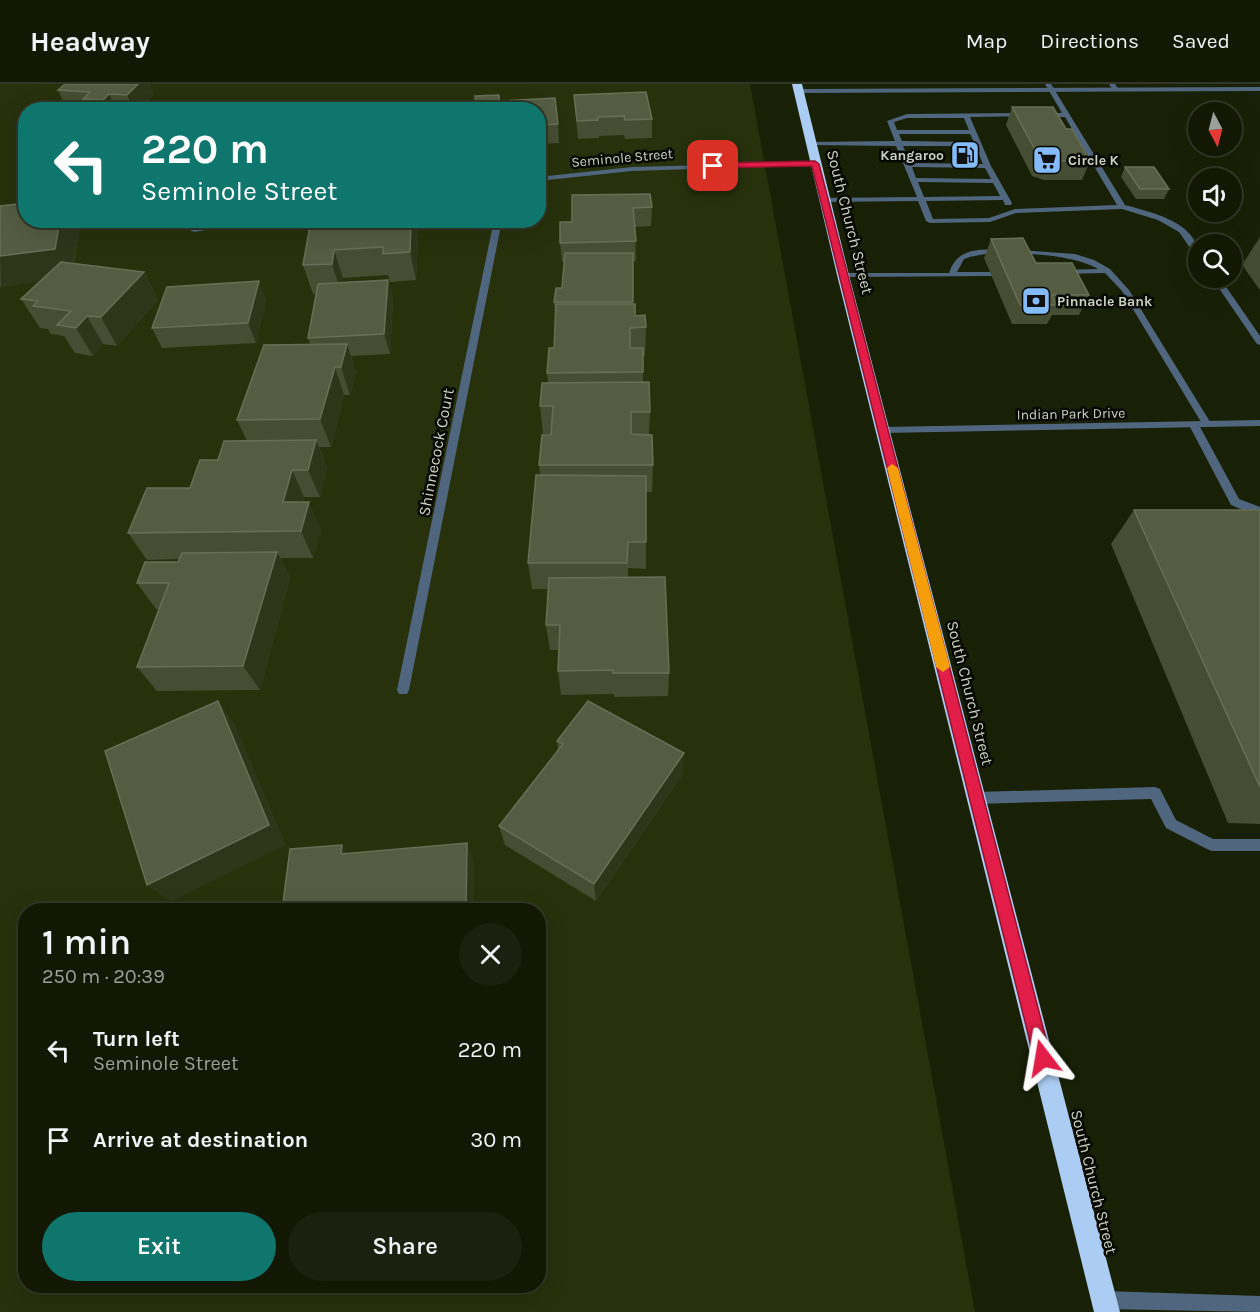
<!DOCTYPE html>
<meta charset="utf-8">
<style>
body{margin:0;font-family:Karla,sans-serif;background:#1b210e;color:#f1f3f6;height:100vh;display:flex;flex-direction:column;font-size:22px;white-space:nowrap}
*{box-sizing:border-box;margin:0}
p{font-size:20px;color:#9ca09a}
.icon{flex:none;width:33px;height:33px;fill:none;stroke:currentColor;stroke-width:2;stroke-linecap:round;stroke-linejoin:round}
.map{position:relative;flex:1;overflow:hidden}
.drawer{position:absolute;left:18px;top:819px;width:528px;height:390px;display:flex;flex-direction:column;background:#121804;border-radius:24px;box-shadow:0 6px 24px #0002,0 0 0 2px #313726}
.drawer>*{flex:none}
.banner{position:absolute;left:18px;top:18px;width:528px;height:126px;border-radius:24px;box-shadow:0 6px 24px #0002,0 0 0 2px #313726;background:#0f766e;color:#fff;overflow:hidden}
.needle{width:39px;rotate:173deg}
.controls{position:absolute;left:1188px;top:18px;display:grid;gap:12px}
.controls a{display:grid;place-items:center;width:54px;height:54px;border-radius:50%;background:#121804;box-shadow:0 6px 24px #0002,0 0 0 2px #313726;font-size:30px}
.pin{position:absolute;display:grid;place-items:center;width:51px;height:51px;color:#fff;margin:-26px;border-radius:12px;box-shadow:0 3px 9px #0006}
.me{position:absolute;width:66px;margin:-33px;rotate:346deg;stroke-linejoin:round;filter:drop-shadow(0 0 4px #0008)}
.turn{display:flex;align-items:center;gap:21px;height:126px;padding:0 24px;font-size:27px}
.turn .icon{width:78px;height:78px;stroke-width:2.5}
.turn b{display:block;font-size:42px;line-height:51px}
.round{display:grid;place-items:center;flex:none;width:63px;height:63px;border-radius:32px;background:#1b210e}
.headline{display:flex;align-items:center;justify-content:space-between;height:102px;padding:0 24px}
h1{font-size:36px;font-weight:600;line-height:45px}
.primary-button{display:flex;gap:12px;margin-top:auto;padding:12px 24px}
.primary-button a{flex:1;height:69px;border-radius:36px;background:#0f766e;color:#fff;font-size:24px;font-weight:600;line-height:69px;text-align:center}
.primary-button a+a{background:#1b210e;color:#f1f3f6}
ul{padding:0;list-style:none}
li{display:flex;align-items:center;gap:18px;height:90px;padding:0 24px}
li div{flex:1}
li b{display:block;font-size:22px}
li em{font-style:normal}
header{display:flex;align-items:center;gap:36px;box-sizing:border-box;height:84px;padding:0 30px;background:#121804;border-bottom:2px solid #313726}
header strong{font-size:28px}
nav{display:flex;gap:33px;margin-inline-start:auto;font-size:21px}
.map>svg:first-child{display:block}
.green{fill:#27310c;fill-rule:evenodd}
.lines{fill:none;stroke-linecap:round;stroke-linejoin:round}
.lane{fill:#50667f;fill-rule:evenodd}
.street{fill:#50667f;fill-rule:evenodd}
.highway{fill:#accdf3;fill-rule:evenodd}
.wall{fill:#454e32}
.shaded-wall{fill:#2d3619}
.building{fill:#545c42;stroke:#676f56;stroke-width:1.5}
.route{fill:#e11d48;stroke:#92132f;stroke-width:1.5}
.slow{fill:#f59e0b}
.labels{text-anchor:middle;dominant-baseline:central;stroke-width:5;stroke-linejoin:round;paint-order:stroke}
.far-poi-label{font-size:14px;font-weight:bold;fill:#ced4c3;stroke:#060801;text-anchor:start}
.far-street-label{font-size:14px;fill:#ced4c3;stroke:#060801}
.street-label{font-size:16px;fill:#ced4c3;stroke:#060801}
</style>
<header>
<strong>Headway</strong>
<nav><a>Map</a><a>Directions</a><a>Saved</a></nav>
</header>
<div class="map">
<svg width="1260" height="1228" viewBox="0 0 1260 1228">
<rect width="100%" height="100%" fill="#182005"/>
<path class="green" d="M0,0H750L975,1228H0ZM26,26H538V136H26ZM26,826H538V1202H26Z"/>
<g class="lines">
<g class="lane">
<path d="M1045,0H1051L1125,121C1150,128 1198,138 1198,171H1195L1179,148L1158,136L1122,125L1016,129L990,138L930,139L926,137L918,117L824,118L820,116L824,114L917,113L896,62L811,61L808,59L809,58L895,57L887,37L907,30L1026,29L1028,30V32L970,33L991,82L1012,119L1011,121H1005L1003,116L926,117L933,135L989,134L1015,125L1117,121L1065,33H1043L1040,31L1043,29H1062ZM907,34H964L969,46H897L894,38ZM899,50H970L974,58L902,57ZM903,62H975L983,80L910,79ZM912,83L985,84L991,95L916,94ZM918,98L993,99L1000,112L924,113Z"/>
<path d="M1109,0H1115L1118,5L1113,6Z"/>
<path d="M1005,165L1075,170L1094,176L1110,185L1129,206L1212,341L1210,343H1204L1122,207L1105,189L1061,190L1057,188L1061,186L1098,185C1073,169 992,164 964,175L957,188H994V192H991L843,193L839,191L843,189H949C958,162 981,166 1005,165Z"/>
<path d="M1212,194H1220L1260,252V261L1257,260Z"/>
<path d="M1194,338L1199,341L1239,415L1260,423V433L1231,421L1189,341Z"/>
<path d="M1155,703L1160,705L1176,736L1213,755H1260V767H1212L1207,765L1166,744L1151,715L976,720L971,718L970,714L971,710L976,708Z"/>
</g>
<g class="street">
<path d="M1260,3V7L799,9L796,7L799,5Z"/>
<path d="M815,78L819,80L817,81L632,87L538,97V93L632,83Z"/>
<path d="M241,136H262L194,148L190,146L194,144Z"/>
<path d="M494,136H502L409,606L407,610H399L397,606Z"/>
<path d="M1260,336V342L882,349L877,346L882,343Z"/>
<path d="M1104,1207L1260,1212V1228L1104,1225L1098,1222L1095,1216L1098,1210Z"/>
</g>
<path class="highway" d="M792,0H802L849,191L1120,1228H1094L837,191Z"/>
</g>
<g class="wall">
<path d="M65,0H149L153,11L139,26L67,25L58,6Z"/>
<path d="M499,11L500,17L555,14L558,40L559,59L538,60V26H476L475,12Z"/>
<path d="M574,11L652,35V54L625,55L624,51L599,52V54L578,55Z"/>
<path d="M1012,23L1066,45L1090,77L1082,96H1044L1032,92L1006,41Z"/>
<path d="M1125,83L1169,105L1164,115H1136L1121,93Z"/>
<path d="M572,111L652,123L651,142L635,143L636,177H633V220L635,232L646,243L645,272H643V298L650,328L649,351L653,381L652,408H646V485L628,484V493L669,589L668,612L614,613V610L561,611L558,587L559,566H550L546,541L549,505H532L528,479L540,391L539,381L551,350H543L540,322L548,299L547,289L554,264L555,230L554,218L562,204L564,178H562L560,159L572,138Z"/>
<path d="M0,122L80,142L74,179L144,188L158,216L117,262L103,260L93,272L75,269L64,252L51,250L48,245L40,244L21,215L40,197L1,203L0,202Z"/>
<path d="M311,136H414L418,154L416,196L390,198L388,191L343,194L342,198L388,196L393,215L390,270L351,272L356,288L350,311H344L331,363H319L327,384L320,413H304L303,418L321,445L313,474H280L290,494L260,606L157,607L137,583L159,525H156L137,499L178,478L179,475L147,476L128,449L190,404L218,376L247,357L237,336L310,260L308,254L317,209L313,210L303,181Z"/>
<path d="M1260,153V206L1242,181Z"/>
<path d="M991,155L1036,179L1089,211L1079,231H1052L1047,240H1012L984,174Z"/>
<path d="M259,197L266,216L256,259L162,264L152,244Z"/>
<path d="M1134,426H1260V740L1228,739L1111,460Z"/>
<path d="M557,657L684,669L682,691L596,817L505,761L499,742L558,666Z"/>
</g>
<g class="shaded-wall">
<path d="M138,0H149L153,11L139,26H134L127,11Z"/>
<path d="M109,10L117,26H107L103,16Z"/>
<path d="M60,136H77L80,142L71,193L1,203L0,172Z"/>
<path d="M411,136H414L418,154L416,196L410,168Z"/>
<path d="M334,166L343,194L341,208L332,180Z"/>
<path d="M144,188L158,216L117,262L101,233Z"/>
<path d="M388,196L393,215L390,270L384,250Z"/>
<path d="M259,197L266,216L256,259L248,239Z"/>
<path d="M87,232L103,260L93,272L76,244Z"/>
<path d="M347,260L356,288L350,311L341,283Z"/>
<path d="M335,283L344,311L331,363L320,335Z"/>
<path d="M316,356L327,384L320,413L308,386Z"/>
<path d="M292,386L304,413L295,445L283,418Z"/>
<path d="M309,418L321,445L313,474L301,447Z"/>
<path d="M277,468L290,494L260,606L243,582Z"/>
<path d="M218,617L235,640L286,761L171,818L147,801Z"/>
<path d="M684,669L682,691L596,817L594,800Z"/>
<path d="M467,759L474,778V826H466Z"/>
<path d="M342,761L356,780L341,770Z"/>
</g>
<g class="building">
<path d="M65,0H138L127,11L109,10L103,16L83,15L90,8L58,6Z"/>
<path d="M646,8L652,35L625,36L624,32L598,33V36L577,37L574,11Z"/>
<path d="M499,11V17L555,14L558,40L538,41V26H476L475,12Z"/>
<path d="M389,17V24L454,19V26H369V18Z"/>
<path d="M349,19L348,26H327L328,20Z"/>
<path d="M1012,23H1053L1066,45H1072L1090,77H1051L1039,73Z"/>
<path d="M1125,83H1154L1169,105H1140Z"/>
<path d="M650,110L652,123L633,124L636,157L560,159V138H572V111Z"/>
<path d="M26,119V136H60L55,165L0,172V122Z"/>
<path d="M311,136H411L410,168L383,170V163L334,166L332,180L303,181Z"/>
<path d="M1023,154L1036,179H1072L1089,211H1052L1056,221H1020L991,155Z"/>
<path d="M565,169H633V218H554L556,204H562Z"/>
<path d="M61,178L144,188L101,233L87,232L76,244L57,241L71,227L33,222L38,217L21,215Z"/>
<path d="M388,196L384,250L308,254L318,200Z"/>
<path d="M259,197L248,239L152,244L167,203Z"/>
<path d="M556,220H635V232L645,231L646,243L630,244V264H643V288L547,289L549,264H554Z"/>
<path d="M347,260L341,283H335L320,335L237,336L264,261Z"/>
<path d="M649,298L650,328H631V350L652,351L653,381H539L542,351H551L553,322H540L542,299Z"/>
<path d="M316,356L308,386H292L283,418H309L301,447L128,449L147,404H190L200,376H218L224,357Z"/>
<path d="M536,391L646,392V458H628L627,479H528Z"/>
<path d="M1134,426H1260V703Z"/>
<path d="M277,468L243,582L137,583L169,499H137L145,478H178L182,469Z"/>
<path d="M665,493L669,589H613V586L558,587L560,541H546L549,494Z"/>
<path d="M218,617L269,741L147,801L105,667Z"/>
<path d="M588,617L684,669L594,800L499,742L563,660L557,657Z"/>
<path d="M467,759L466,826H282L290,765L342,761L341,770Z"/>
</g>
<path class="route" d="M815,77L819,80L1051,974L1049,980L1043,983L1036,980L1034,974L812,82L713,84L709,82L713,79Z"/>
<path class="slow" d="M892,380L898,384L950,583L943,588L936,583L887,384Z"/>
<defs>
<g id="fuel-square" transform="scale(1.5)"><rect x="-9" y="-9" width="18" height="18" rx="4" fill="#84bcfb" stroke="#060801"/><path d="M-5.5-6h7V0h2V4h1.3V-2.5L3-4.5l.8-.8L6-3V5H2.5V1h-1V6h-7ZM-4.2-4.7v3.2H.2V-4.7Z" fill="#111"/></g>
<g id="supermarket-square" transform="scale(1.5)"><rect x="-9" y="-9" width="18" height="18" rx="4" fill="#84bcfb" stroke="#060801"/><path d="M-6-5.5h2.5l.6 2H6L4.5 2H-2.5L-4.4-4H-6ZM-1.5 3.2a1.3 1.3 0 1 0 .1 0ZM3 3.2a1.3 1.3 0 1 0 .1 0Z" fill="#111"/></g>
<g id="bank-square" transform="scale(1.5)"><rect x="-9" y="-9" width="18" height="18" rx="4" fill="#84bcfb" stroke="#060801"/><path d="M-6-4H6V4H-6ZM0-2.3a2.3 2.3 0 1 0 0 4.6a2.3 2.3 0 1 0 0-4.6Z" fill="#111"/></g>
</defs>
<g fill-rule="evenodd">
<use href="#fuel-square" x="965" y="71"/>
<use href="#supermarket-square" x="1047" y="76"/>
<use href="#bank-square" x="1036" y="217"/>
</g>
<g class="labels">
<g class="far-poi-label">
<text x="944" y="71" text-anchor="end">Kangaroo</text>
<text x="1068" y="76">Circle K</text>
<text x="1057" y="217">Pinnacle Bank</text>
</g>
<g class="far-street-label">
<text transform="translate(622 74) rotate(-5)">Seminole Street</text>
<text transform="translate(1071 330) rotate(-1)">Indian Park Drive</text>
</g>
<g class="street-label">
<text transform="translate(850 138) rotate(76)">South Church Street</text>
<text transform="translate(436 368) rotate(-79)">Shinnecock Court</text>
<text transform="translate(970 609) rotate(76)">South Church Street</text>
<text transform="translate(1094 1098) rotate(76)">South Church Street</text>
</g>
</g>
</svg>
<div class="controls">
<a><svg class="needle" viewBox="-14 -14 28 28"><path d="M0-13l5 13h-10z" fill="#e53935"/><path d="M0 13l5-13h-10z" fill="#9ca09a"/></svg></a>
<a><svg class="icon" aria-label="sound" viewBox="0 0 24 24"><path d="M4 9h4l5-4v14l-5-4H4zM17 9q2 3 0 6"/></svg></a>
<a><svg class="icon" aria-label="search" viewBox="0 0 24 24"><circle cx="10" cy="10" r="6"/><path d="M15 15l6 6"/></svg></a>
</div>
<div class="pin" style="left:713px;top:82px;background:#d93025"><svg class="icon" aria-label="arrive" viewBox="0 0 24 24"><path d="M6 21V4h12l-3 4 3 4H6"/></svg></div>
<svg class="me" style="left:1043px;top:974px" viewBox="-20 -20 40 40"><path d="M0-17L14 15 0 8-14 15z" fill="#e11d48" stroke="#fff" stroke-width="4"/></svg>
<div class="banner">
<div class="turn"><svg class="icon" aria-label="left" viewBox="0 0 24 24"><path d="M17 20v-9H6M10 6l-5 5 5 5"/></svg><div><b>220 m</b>Seminole Street</div></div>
</div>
<section class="drawer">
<div class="headline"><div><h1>1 min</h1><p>250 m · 20:39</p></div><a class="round"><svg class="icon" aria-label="close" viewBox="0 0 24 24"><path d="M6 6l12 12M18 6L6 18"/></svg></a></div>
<ul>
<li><svg class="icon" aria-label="left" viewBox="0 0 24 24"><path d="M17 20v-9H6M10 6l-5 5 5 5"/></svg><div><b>Turn left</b><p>Seminole Street</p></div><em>220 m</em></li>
<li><svg class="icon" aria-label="arrive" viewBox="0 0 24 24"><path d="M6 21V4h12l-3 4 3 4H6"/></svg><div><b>Arrive at destination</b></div><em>30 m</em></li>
</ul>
<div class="primary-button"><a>Exit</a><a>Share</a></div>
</section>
</div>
